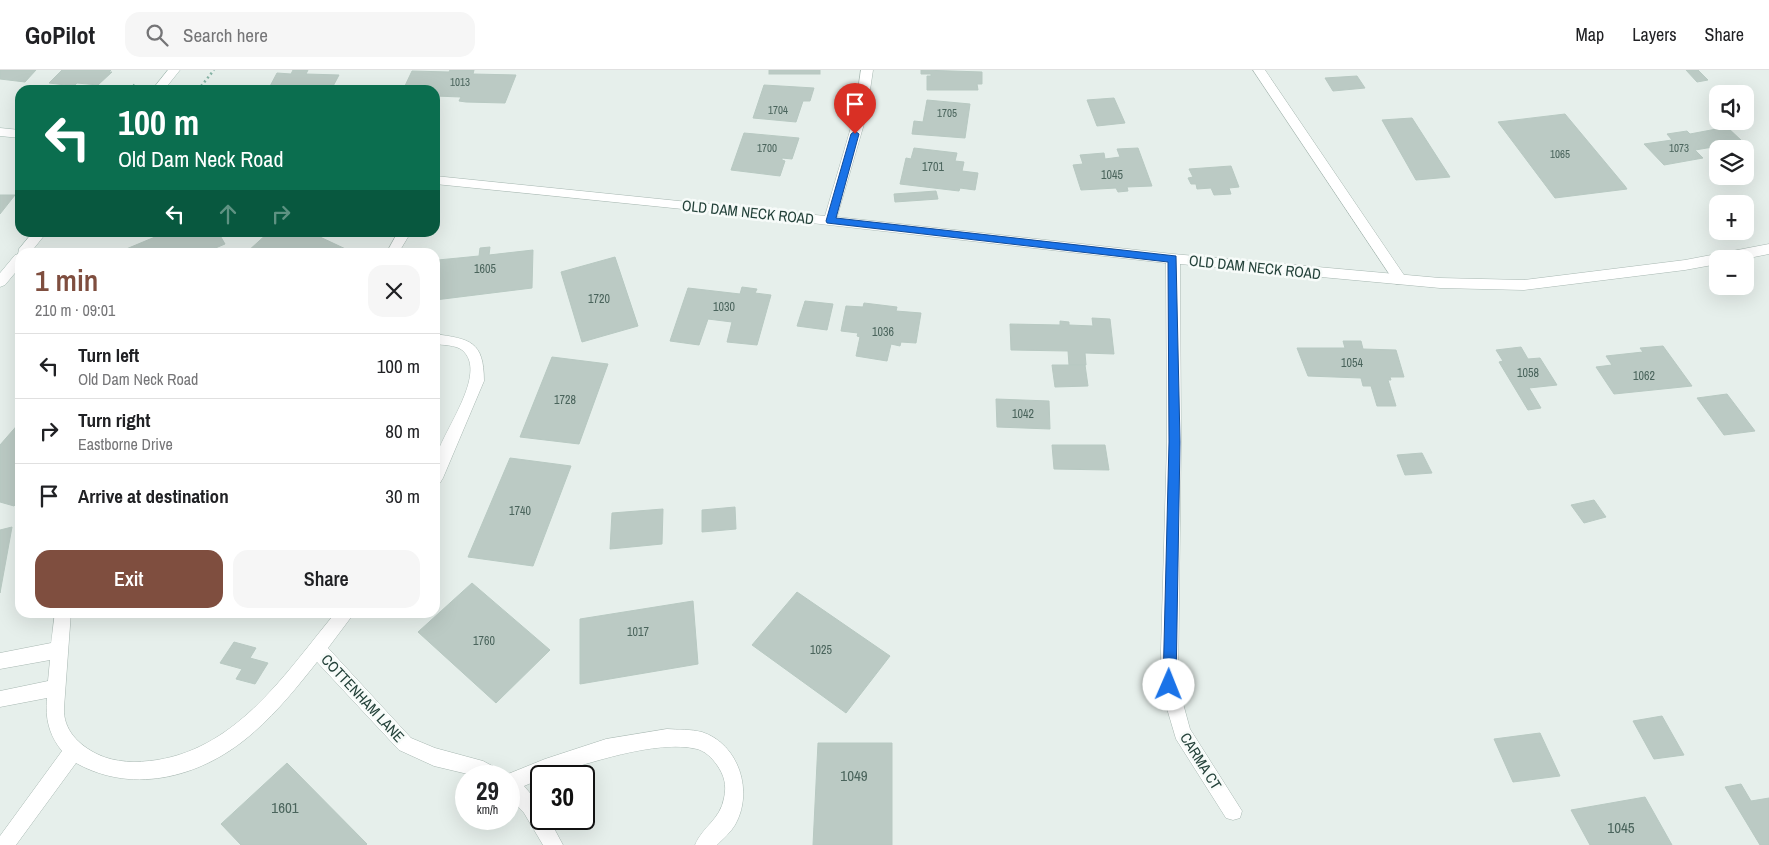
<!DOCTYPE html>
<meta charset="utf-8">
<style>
body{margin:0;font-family:"Archivo Narrow",sans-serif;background:#f6f6f6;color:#202124;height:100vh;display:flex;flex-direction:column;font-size:19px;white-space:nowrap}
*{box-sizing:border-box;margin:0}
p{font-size:16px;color:#757577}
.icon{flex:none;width:28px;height:28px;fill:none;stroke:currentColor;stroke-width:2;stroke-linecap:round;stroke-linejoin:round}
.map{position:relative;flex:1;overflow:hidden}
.details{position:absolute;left:15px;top:178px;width:425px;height:370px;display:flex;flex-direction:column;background:#fff;border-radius:15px;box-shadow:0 5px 20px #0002}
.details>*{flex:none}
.top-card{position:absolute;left:15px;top:15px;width:425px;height:152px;border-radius:15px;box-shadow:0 5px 20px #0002;background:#0b6e4f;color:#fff;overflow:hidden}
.tools{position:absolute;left:1709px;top:15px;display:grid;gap:10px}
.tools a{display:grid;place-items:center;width:45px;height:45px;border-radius:10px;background:#fff;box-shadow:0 5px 20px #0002;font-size:25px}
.speed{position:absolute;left:455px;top:695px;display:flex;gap:10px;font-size:25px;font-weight:700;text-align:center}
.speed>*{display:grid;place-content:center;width:65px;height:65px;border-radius:50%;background:#fff;box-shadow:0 5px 20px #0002;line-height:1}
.speed small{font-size:12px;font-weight:400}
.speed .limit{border:2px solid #111;border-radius:8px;background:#fff;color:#111}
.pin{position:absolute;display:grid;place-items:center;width:42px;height:42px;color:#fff;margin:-51px -21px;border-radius:50% 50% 50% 0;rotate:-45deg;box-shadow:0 0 5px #0007}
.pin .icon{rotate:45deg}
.me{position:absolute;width:55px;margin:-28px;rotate:1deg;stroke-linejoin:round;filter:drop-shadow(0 0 4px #0008)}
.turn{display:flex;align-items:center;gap:18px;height:105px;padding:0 20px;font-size:22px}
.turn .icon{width:65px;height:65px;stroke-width:2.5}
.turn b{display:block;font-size:35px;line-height:42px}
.lanes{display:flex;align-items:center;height:48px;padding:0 20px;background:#0003;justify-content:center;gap:25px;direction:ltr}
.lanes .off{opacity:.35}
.round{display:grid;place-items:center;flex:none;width:52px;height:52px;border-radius:15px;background:#f6f6f6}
.head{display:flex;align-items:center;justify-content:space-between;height:85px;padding:0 20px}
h1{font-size:30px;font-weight:600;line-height:38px;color:#7f4e3f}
.cta{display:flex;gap:10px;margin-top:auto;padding:10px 20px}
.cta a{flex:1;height:58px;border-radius:15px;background:#7f4e3f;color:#fff;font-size:20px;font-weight:600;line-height:58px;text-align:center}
.cta a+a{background:#f6f6f6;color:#202124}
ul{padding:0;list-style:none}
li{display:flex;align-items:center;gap:15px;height:65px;padding:0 20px;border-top:1px solid #e0e0e0}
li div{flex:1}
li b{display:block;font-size:19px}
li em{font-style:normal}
header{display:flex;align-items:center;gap:30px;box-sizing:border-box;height:70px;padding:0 25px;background:#fff;border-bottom:1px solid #e0e0e0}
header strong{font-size:24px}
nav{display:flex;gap:28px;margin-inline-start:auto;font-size:18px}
.search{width:350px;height:45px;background:#f6f6f6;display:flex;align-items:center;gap:12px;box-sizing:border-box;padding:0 18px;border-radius:15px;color:#757577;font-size:19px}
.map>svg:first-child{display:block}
.building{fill:#bbcac4;stroke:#b8c9c2}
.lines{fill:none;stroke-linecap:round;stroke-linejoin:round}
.lane-casing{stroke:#a8b8b2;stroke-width:1}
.street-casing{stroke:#a8b8b2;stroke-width:1}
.secondary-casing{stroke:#a4bbb3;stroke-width:1}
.path{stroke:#86b3a5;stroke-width:2.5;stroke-dasharray:2 3;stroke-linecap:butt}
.lane{fill:#fff;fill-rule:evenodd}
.street{fill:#fff;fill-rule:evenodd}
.secondary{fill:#fff;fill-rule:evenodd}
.route{fill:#1a73e8;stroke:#114b97}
.labels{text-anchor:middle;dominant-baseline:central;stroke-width:5;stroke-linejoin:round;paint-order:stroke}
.far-number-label{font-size:11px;fill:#4a645c}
.number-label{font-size:12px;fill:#4a645c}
.street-label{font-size:15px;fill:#24423a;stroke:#f7fbf9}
.near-number-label{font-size:15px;fill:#4a645c}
</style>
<header>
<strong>GoPilot</strong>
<div class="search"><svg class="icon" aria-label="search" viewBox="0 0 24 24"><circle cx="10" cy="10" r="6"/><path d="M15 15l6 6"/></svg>Search here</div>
<nav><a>Map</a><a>Layers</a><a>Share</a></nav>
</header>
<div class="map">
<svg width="1769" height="775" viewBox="0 0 1769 775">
<rect width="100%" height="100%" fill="#e6efeb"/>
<g class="building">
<path d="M0,0H36L25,12L0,9Z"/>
<path d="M62,0H111L109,2H112L98,15L77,13L74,16L49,13Z"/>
<path d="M293,0H308L306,4L339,5L331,20H268L277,3L291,4Z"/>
<path d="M450,0H474L473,4L516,5L505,33L466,32L459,31L461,27L435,26V20H403L412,1L449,2Z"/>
<rect x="769" y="0" width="51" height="4"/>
<path d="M921,0L982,2V14H977L978,20H927V6H931V4H921Z"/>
<path d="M1686,0H1698L1708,10L1697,12Z"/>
<path d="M1357,6L1365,18L1333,21L1325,8Z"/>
<path d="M764,15L814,18L810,31H803L796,52L753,48Z"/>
<path d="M1114,28L1125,53L1097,56L1087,30Z"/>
<path d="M927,30L970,34L965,68L912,64L914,51L923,52Z"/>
<path d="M1565,44L1625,116L1627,119L1555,128L1498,52Z"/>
<path d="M1412,48L1450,107L1416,110L1382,50Z"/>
<path d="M1727,57L1743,72L1695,80L1703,88L1664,95L1644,74L1672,70L1667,64L1687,61L1690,64Z"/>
<path d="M744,63L799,68L792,89L782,88V90L785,91L780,106L731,100Z"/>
<path d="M914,78L957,83L955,91L964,92L962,101L978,103L975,120L960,118L959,121L900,114L906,88L911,89Z"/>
<path d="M1138,78L1152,116L1127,117L1128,121L1118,122L1116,118L1081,120L1073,95L1083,94L1080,85L1104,83L1105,89L1120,87L1117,79Z"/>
<path d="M1231,96L1239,117L1229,118L1231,124L1214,125L1211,118L1197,119L1196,114H1191L1188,108L1193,107L1189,99Z"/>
<path d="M936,121L938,129L895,132L894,124Z"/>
<path d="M0,125H15L0,144Z"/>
<path d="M153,162H218L225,174L206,182H119L155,167Z"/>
<path d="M269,162H325L320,167L352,182H247Z"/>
<path d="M490,177L489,185L533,180L532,218L435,230L438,190L479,186L480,178Z"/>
<path d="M615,187L638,256L582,272L561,202Z"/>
<path d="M742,217L757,219L755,223L771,225L757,275L727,272L732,252L708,249L699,275L670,271L688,218L740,224Z"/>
<path d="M805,231L833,234L827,260L797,256Z"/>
<path d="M864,233L897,237L896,241L921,243L916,273L901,272L900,276L891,274L887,291L856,286L860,267L857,266L858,263L841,261L846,236L863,237Z"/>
<path d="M1092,248L1110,249L1114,284L1085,283L1086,295H1069L1068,281L1011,280L1010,254L1060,255V251L1069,252V255L1093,256Z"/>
<path d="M1343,271H1361L1363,279L1396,280L1404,307H1390L1391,310H1388L1396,336H1377L1371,316H1363L1361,308L1308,306L1297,278H1345Z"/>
<path d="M1663,276L1692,316L1614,324L1596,297L1612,295L1606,286L1643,282L1640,278Z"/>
<path d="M1521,277L1528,289L1540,288L1557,315L1529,318L1541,338L1528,340L1499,292L1503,291L1496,280Z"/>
<path d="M552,287L608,294L579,374L520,367Z"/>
<path d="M1052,295H1085L1088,316L1055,317Z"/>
<path d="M1727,324L1755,361L1724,365L1697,328Z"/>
<path d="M996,329L1049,331L1050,359L997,357Z"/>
<path d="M20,352V429L14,436L0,432V375Z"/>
<path d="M1052,375H1105L1109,400L1054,399Z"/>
<path d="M1422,383L1432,403L1405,405L1397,385Z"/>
<path d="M510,388L571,396L533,496L468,487Z"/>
<path d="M1594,430L1606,447L1584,453L1571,435Z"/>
<path d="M735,437L736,459L702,462V440Z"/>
<path d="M663,439L662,474L610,479L612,443Z"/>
<path d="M12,457L0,523V460Z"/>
<path d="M472,513L550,580L496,633L418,562Z"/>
<path d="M797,522L890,586L846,643L752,575Z"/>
<path d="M693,531L698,594L580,614V549Z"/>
<path d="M234,572L256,578L250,588L268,593L255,614L236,609L242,599L220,593Z"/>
<path d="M1662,646L1684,685L1654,689L1633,651Z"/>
<path d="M1540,663L1560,706L1513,712L1494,669Z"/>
<path d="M818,673H892V775H813Z"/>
<path d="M287,693L367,774L366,775H241L221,754Z"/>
<path d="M1741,714L1751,731L1769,728V775H1760L1725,717Z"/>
<path d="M1645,727L1672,775H1590L1571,740Z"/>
</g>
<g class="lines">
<g class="lane-casing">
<path id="lane" d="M1253,0H1265L1406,208L1408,211L1406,214H1396Z"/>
</g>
<g class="street-casing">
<g id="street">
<path d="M861,0H873L866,47L837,147L1173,184L1440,208L1524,210L1685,190L1769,174V184L1744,189H1718V194L1685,200L1524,220L1440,218L1180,194L1181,372L1178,615L1190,659L1242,741L1240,748L1233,750L1226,748L1176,669L1160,615L1167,372L1166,193L732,144L435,114V106L825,146L854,47Z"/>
<path d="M398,162H411L399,182H387Z"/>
<path d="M435,264C470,269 484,271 484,311L443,408L440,413L435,414C435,407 434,398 435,391C440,364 490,303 462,280C456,275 442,275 435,274Z"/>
<path d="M55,542H71L64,638C63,660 79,675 97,684C115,693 137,693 157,690C239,677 287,601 336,542H355L328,578L411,668L435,678L483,691L500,700L503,706H476L434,696L399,680L317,592C298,616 278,641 254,662C205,706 135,726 76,693L16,775H0V766L62,681C49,665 45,648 47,628L0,637V621L48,611L50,590L0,599V583L51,573Z"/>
<path d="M667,659C678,660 691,659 702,662C739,674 754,722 735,755C731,762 723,769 717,775H695C703,756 720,750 724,728C727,715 724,705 717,695C712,688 705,681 697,679C657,669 586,694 547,706H541V709L524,716L541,736V749H549L563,775H543L524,743L509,727V706H503L545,689L606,669Z"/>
</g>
</g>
<g class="secondary-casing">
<g id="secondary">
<path d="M168,0H180L164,20H152Z"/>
<path d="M0,58L20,60V68L0,66Z"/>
<path d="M33,162H47L31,182H20V197L5,215L0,217V203L15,185L18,184L19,179Z"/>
</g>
</g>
<g class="path">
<path d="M130,20L136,13"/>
<path d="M198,20L214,0"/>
</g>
<use href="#lane" class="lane"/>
<use href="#street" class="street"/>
<use href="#secondary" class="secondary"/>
</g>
<path class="route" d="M855,61L859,64L836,148L1176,186L1180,372L1176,615L1174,620L1169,621L1165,620L1163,615L1169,372L1168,192L827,153L826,151L851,64Z"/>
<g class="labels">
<g class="far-number-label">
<text x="460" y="12">1013</text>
<text x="778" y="40">1704</text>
<text x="947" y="43">1705</text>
<text x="767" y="78">1700</text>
<text x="1679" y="78">1073</text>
<text x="1560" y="84">1065</text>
</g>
<g class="number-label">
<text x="933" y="97">1701</text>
<text x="1112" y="105">1045</text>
<text x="485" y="199">1605</text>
<text x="599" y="229">1720</text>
<text x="724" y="237">1030</text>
<text x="883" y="262">1036</text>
<text x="1352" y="293">1054</text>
<text x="1528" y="303">1058</text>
<text x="1644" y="306">1062</text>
<text x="565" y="330">1728</text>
<text x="1023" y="344">1042</text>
<text x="520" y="441">1740</text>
<text x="638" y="562">1017</text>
<text x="484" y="571">1760</text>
<text x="821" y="580">1025</text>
</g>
<g class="street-label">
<text transform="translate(748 142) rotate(6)">OLD DAM NECK ROAD</text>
<text transform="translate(1255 197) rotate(6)">OLD DAM NECK ROAD</text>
<text transform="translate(363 628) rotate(47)">COTTENHAM LANE</text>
<text transform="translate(1201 691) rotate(58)">CARMA CT</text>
</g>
<g class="near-number-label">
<text x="854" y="705">1049</text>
<text x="285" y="737">1601</text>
<text x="1621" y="757">1045</text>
</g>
</g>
</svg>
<div class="tools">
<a><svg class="icon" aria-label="sound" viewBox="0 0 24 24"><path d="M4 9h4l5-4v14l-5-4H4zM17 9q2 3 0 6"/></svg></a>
<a><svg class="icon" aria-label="layers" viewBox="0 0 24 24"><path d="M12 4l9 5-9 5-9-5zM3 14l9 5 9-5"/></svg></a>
<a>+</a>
<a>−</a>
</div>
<div class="speed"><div>29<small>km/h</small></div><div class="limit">30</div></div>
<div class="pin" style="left:855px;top:64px;background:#d93025"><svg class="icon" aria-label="arrive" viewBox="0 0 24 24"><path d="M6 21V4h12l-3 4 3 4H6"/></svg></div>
<svg class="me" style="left:1169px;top:615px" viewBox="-20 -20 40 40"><circle r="19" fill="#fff"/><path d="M0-13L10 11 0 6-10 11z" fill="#1a73e8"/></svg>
<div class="top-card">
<div class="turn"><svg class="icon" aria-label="left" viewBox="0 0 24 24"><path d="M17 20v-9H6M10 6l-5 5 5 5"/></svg><div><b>100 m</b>Old Dam Neck Road</div></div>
<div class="lanes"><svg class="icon" aria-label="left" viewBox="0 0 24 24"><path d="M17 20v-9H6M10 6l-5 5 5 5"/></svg><svg class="icon off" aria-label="ahead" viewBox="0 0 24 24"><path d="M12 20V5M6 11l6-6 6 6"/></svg><svg class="icon off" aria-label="right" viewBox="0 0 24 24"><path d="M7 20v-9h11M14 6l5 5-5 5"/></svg></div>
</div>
<section class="details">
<div class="head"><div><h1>1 min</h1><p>210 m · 09:01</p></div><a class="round"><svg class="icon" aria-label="close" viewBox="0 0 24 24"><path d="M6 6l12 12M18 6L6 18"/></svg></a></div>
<ul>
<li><svg class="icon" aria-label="left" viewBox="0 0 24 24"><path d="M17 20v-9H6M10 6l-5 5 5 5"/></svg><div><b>Turn left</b><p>Old Dam Neck Road</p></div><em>100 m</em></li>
<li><svg class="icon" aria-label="right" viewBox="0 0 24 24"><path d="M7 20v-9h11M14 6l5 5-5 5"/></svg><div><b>Turn right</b><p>Eastborne Drive</p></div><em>80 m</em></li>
<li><svg class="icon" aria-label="arrive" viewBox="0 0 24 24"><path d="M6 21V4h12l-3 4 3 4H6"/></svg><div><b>Arrive at destination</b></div><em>30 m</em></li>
</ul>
<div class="cta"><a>Exit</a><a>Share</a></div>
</section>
</div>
